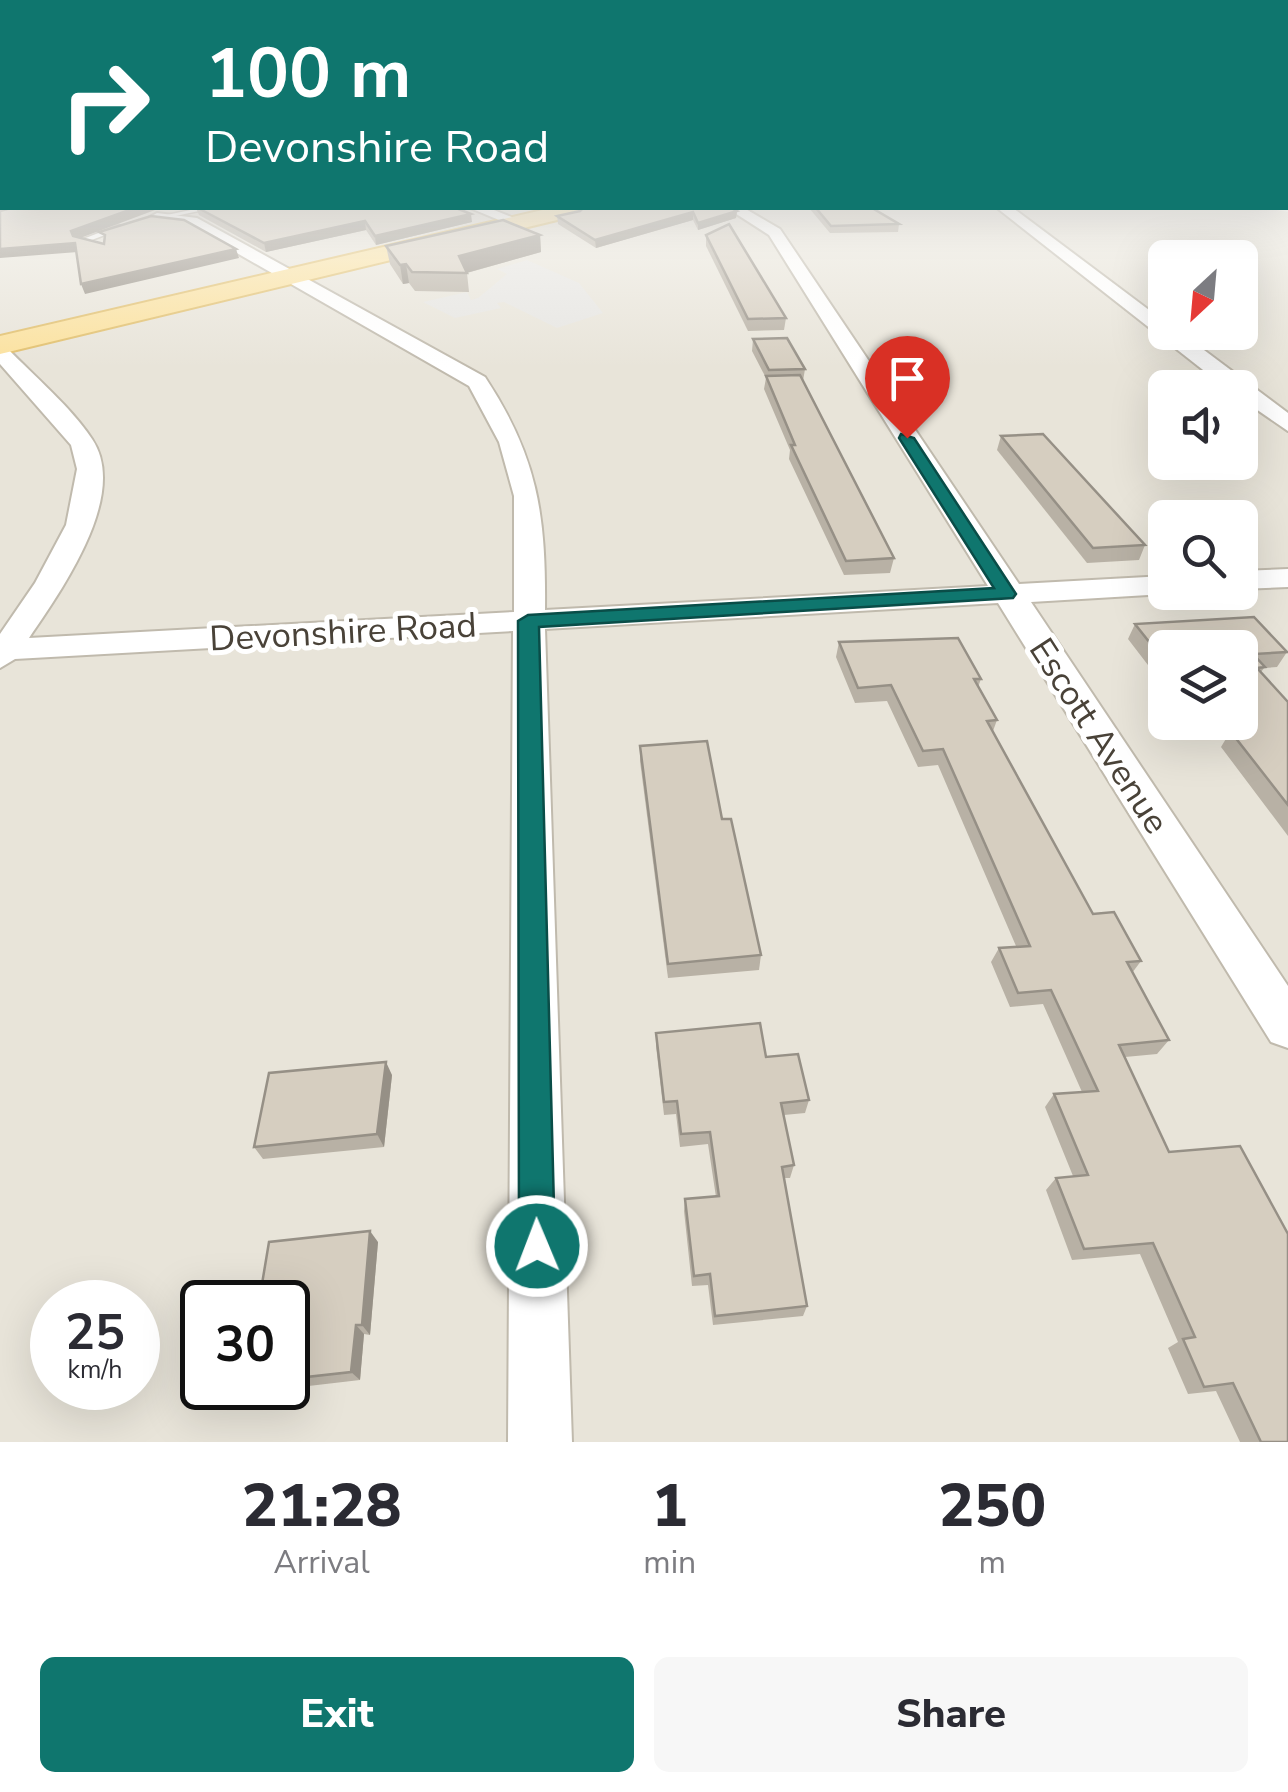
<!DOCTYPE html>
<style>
body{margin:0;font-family:"Nunito Sans",sans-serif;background:#f7f7f7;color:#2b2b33;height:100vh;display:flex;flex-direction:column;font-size:38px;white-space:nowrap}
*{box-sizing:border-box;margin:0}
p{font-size:32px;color:#7c7c81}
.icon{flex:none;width:55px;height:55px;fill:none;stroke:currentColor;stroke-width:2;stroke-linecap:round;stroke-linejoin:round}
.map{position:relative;height:1442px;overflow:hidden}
.sheet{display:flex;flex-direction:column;background:#fff;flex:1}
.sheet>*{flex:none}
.top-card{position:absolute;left:0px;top:0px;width:1290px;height:210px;box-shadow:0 10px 40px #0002;background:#0f766e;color:#fff;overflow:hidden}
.needle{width:65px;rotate:206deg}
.controls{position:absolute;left:1148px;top:240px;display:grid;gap:20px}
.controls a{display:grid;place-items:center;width:110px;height:110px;border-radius:15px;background:#fff;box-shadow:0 10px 40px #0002;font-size:50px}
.speed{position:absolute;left:30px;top:1280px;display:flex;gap:20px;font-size:50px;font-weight:700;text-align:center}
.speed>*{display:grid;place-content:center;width:130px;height:130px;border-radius:50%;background:#fff;box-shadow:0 10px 40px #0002;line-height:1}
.speed small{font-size:25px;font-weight:400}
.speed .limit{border:5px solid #111;border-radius:15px;background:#fff;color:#111}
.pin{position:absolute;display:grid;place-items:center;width:85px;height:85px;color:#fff;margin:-102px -42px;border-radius:50% 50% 50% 0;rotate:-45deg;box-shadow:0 0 10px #0007}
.pin .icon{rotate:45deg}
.me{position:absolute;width:110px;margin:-55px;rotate:359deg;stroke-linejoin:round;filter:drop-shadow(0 0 8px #0008)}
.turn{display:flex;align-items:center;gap:35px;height:210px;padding:0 40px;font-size:45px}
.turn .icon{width:130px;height:130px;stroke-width:2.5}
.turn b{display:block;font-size:70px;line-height:85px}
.eta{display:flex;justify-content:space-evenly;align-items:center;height:170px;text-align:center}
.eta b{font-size:60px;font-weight:800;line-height:70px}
.button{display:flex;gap:20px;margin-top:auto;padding:20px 40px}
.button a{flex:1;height:115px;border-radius:15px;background:#0f766e;color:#fff;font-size:40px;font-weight:800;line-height:115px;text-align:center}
.button a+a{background:#f7f7f7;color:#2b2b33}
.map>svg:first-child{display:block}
.residential{fill:#e8e4d9;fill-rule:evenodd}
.parking{fill:#e6e5e2}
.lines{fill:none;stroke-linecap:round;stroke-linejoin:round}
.lane-casing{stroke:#c0baad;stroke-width:3}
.street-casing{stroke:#c0baad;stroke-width:4}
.primary-casing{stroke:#e1bf6c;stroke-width:4}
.highway-casing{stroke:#daa23f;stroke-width:4}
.lane{fill:#fff;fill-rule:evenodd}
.street{fill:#fff;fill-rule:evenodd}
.primary{fill:#fbe19d;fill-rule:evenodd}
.highway{fill:#facd70;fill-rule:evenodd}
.wall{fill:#b8b1a5}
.shaded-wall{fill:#969086}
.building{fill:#d6cec0;stroke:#969086;stroke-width:2.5}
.route{fill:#0f766e;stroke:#0a4d48;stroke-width:2.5}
.labels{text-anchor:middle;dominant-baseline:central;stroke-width:10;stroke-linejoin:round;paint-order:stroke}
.street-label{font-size:35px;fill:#494238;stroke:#fff}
</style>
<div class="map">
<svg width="1288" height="1442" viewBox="0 0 1288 1442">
<rect width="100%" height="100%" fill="#f5f2ea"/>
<path class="residential" d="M0,190L2,208H1264L1288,212V1442H0ZM1165,258H1240V332H1165ZM1165,388H1240V462H1165ZM1165,518H1240V592H1165ZM1165,648H1240V722H1165ZM52,1302H138V1388H52ZM202,1302H288V1388H202Z"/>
<path class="parking" d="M527,260L579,283L603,313L557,328L504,302L497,303L501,308L455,318L423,302L467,292L471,300L478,298L507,274L497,269Z"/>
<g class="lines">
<g class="lane-casing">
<g id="lane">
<path d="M200,208H213L147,222L143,220Z"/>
<path d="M119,225L126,227L89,241L100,245V249L78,241Z"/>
</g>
</g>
<g class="street-casing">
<g id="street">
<path d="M470,208H489L524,222L511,225Z"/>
<path d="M727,208H744L780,229L1019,584L1165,576V592H1171L1165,594L1031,602L1288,986V1048L1271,1042L998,603L545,629L572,1442H508L513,631L15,659L0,668V634L35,583L66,525L77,469L71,445L0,364V346L7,348C35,377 70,406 92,439C130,495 60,592 29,638L514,612V496L499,442L469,386L188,225L152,220L150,217L157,213L197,218L485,377C538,457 546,516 545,610L988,586L769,235Z"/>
<path d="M997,208H1013L1165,322V332H1180L1288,413V431L1240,398V388H1226Z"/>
<path d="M1288,569V587L1240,589V571Z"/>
</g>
</g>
<g class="primary-casing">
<path id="primary" d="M551,208H589L578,215L0,354V336Z"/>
</g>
<g class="highway-casing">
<rect id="highway" x="0" y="181" width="2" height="12"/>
</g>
<use href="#lane" class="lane"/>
<use href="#street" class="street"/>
<use href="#primary" class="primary"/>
<use href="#highway" class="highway"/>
</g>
<g class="wall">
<path d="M196,208H456L472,222L376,245L366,230L266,252L199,215Z"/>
<path d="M809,208H872L899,224L898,232L830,233Z"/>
<path d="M580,211H737L736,218L698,230L693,220L596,248L558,224L557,216Z"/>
<path d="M540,235L541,252L467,273L469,292L415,291L409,283L403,284L390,264L386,246Z"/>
<path d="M706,235L786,318L784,330L748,331L706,246Z"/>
<path d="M753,339L805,369L803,381L894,558L890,573L844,575L789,459L790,450L764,389L766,378L752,351Z"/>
<path d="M1001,436L1145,545L1139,560L1087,563L997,450Z"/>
<path d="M1135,624L1287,652L1277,667L1264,668L1261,672L1288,702V836L1221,747L1227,737L1216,722H1240V648H1165V681L1161,682L1128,639Z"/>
<path d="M839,642L981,679L978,687L997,720L993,731L1093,914L1141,961L1132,973L1169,1040L1157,1054L1125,1057L1288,1442H1240L1216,1391L1188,1394L1168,1348L1178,1342L1140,1254L1072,1260L1046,1190L1056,1178L1073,1176L1045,1107L1054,1094L1082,1092L1043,1004L1010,1007L991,962L999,948L1016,946L938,765L918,767L887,701L855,703L836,657Z"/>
<path d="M640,746L722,819L761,955L759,970L668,978L640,761Z"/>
<path d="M656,1033L766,1057L809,1100L805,1113L784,1115L794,1165L790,1178H784L807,1306L803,1316L713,1325L708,1285L692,1286L684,1211L685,1199L716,1197L708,1144L680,1147L676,1114L664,1115L656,1046Z"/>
<path d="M392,1075L384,1147L263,1159L254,1147Z"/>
<path d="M378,1242L370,1335L364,1334L360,1380L257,1392L251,1388H288V1302L261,1290Z"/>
</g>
<g class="shaded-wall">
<path d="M135,208H173L155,210L75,240L71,231Z"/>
<path d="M737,211L736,218L698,230V223Z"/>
<path d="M693,212V220L596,248L595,240Z"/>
<path d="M471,214L472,222L376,245L375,236Z"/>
<path d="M365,221L366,230L266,252L264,243Z"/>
<path d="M540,235L541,252L466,273L459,256Z"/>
<path d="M75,243L78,252L0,258V249Z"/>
<path d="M236,249L239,258L85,294L81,284Z"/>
<path d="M406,264L409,283L403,284L400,265Z"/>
<path d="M386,1062L392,1075L384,1147L377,1134Z"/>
<path d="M370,1231L378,1242L370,1335L362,1325Z"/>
<path d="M356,1325L364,1334L360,1380L351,1372Z"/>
</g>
<g class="building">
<path d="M11,208H135L71,231L73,236L104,244L105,235L99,232L151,216L184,220L236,249L81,284L75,243L0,249V211Z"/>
<path d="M198,208H456L471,214L375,236L365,221L264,243Z"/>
<path d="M583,208H731L737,211L698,223L693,212L595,240L557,216L580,211Z"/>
<path d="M816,208H872L899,224L831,226Z"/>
<path d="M503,220L540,235L459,256L467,273L412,272L406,264L400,265L386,246Z"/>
<path d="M729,224L786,318L748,319L706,235Z"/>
<path d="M787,338L805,369L769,370L753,339Z"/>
<path d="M800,375L894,558L846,561L791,445H795L766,376Z"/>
<path d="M1043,434L1145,545L1093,548L1001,436Z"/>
<path d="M1254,617L1287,652L1253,654L1265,667L1257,668L1288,702V805L1231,732L1244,731L1237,722H1240V648H1165V662L1135,624Z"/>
<path d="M958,638L981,679H974L997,720L987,721L1093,914L1114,912L1141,961L1127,962L1169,1040L1119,1045L1169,1152L1240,1146L1288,1234V1442H1261L1233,1383L1204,1387L1183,1339L1195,1337L1153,1243L1084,1249L1056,1178L1088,1175L1054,1094L1098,1091L1051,990L1018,993L999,948L1030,946L943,749L923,751L891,685L858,688L839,642Z"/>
<path d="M707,741L722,819H731L761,955L668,964L640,746Z"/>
<path d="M760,1023L766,1057L798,1054L809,1100L781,1103L794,1165L782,1167L807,1306L715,1316L710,1274L694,1276L685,1199L719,1196L710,1132L681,1134L677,1101L664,1102L656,1033Z"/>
<path d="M386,1062L377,1134L254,1147L269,1073Z"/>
<path d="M370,1231L362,1325H356L351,1372L288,1379V1302H230L232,1294L261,1290L269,1242Z"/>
</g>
<linearGradient id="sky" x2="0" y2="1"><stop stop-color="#8fc0eb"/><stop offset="0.45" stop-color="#faf9f6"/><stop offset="1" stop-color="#faf9f6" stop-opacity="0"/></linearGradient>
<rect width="1288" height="368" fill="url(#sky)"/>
<path class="route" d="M901,434L914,438L1016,594L1013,598L539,627L555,1246L550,1259L537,1265L524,1259L519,1246L518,621L528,615L994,588L899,438Z"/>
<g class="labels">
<g class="street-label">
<text transform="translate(343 632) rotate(-3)">Devonshire Road</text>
<text transform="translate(1099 736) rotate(57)">Escott Avenue</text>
</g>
</g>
</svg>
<div class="controls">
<a><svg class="needle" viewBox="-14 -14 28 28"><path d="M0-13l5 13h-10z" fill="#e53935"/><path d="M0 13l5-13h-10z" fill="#7c7c81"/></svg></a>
<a><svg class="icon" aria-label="sound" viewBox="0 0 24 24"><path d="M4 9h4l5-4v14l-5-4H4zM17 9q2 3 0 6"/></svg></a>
<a><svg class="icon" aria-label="search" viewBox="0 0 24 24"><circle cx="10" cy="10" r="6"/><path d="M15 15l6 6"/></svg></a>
<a><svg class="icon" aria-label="layers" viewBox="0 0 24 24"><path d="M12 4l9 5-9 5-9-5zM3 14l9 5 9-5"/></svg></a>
</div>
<div class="speed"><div>25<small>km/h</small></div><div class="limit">30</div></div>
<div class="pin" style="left:907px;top:438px;background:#d93025"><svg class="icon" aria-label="arrive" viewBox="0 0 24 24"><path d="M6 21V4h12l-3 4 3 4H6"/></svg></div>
<svg class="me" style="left:537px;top:1246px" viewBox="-20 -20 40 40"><circle r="17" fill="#0f766e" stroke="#fff" stroke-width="3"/><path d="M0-11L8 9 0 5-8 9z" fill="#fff"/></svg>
<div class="top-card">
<div class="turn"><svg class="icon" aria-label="right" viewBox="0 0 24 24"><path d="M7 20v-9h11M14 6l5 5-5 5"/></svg><div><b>100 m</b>Devonshire Road</div></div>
</div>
</div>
<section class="sheet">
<div class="eta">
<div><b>21:28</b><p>Arrival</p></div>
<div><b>1</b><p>min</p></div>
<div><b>250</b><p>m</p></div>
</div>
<div class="button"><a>Exit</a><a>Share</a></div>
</section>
